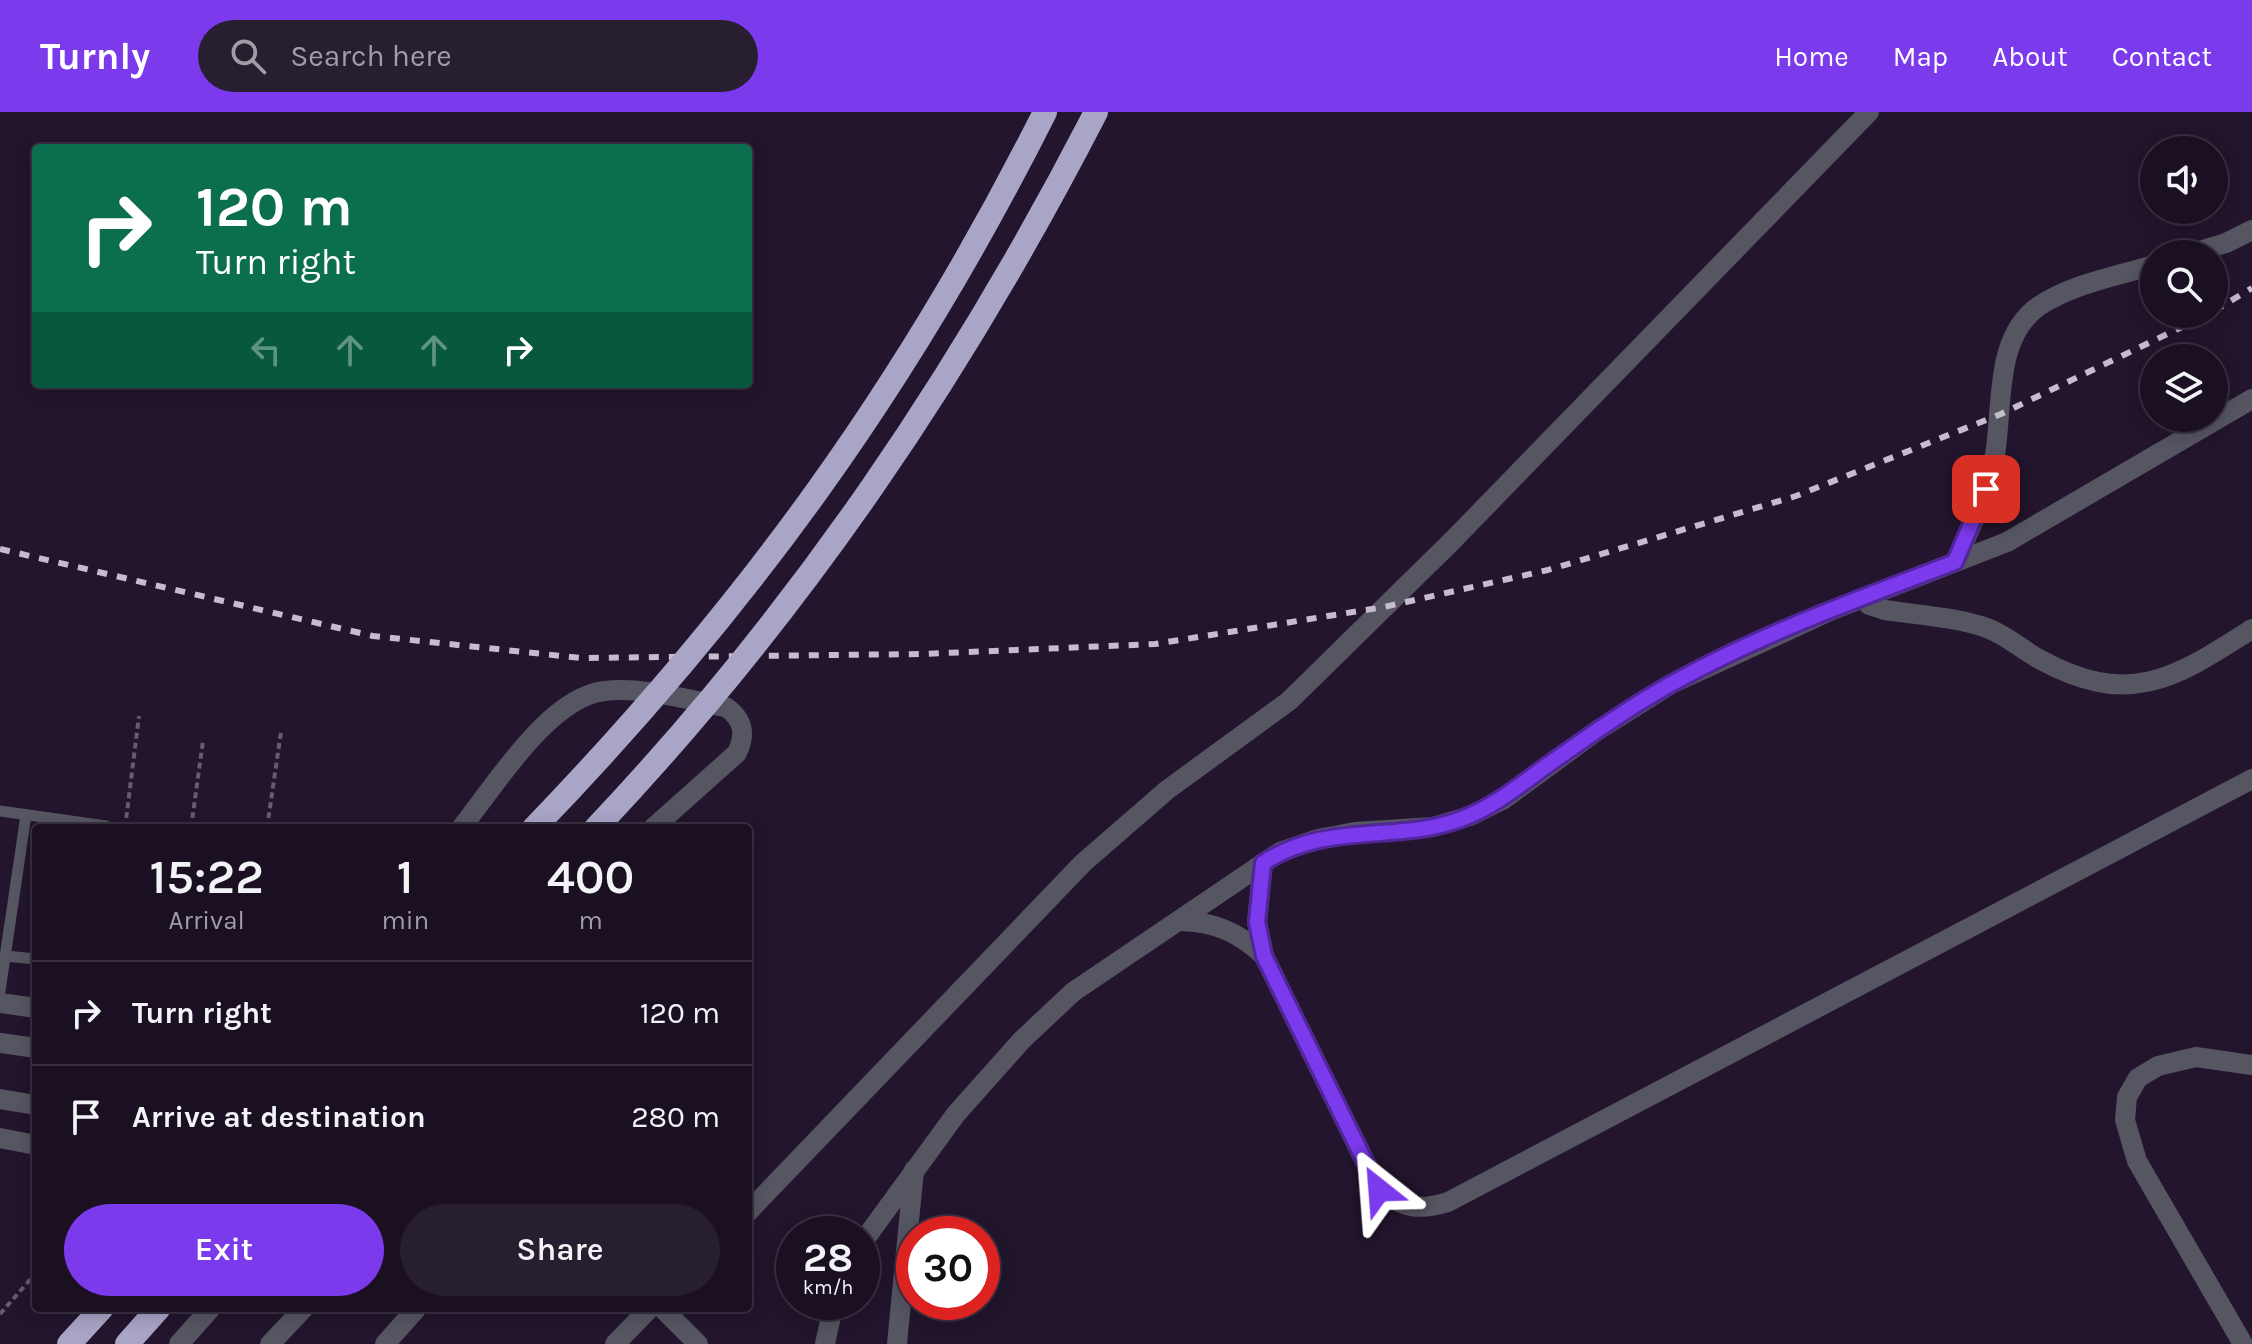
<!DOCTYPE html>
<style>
body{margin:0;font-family:Karla,sans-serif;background:#271e2f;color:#f1f3f6;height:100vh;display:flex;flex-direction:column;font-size:30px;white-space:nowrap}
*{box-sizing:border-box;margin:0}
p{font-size:26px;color:#9f9da5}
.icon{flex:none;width:44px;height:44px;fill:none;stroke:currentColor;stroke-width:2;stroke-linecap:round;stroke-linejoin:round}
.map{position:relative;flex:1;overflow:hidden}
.side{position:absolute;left:32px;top:712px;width:720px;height:488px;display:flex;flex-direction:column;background:#1a1022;border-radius:8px;box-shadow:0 4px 20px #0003,0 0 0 2px #383040}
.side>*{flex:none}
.banner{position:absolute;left:32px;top:32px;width:720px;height:244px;border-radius:8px;box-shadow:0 4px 20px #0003,0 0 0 2px #383040;background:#0b6e4f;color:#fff;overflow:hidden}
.fabs{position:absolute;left:2140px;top:24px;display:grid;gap:16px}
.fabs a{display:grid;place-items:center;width:88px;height:88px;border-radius:50%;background:#1a1022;box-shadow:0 4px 20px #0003,0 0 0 2px #383040;font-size:40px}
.speed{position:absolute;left:776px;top:1104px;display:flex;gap:16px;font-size:40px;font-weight:700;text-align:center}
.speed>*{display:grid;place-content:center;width:104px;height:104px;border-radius:50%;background:#1a1022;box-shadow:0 4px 20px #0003,0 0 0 2px #383040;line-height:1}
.speed small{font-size:20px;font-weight:400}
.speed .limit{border:12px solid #d22;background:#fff;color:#111}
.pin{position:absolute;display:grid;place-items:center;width:68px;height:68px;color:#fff;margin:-34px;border-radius:16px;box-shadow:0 4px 12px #0006}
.me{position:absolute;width:88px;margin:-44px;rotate:332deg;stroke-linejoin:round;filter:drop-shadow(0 0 6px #0008)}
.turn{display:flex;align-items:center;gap:28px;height:168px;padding:0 32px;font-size:36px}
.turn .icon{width:104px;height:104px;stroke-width:2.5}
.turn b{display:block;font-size:56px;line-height:68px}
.lanes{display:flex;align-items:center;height:76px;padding:0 32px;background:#0003;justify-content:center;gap:40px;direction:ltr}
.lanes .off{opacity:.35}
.eta{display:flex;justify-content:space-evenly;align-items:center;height:136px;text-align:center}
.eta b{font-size:48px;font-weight:600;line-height:56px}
.action{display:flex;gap:16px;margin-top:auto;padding:16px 32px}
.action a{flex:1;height:92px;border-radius:48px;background:#7c3aed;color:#fff;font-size:32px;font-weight:600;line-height:92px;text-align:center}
.action a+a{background:#271e2f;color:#f1f3f6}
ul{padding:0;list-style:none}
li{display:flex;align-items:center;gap:24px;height:104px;padding:0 32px;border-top:2px solid #383040}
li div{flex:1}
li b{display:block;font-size:30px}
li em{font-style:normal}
header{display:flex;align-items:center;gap:48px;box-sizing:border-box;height:112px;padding:0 40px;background:#7c3aed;color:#fff}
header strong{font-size:38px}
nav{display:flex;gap:44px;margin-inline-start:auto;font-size:28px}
.search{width:560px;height:72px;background:#271e2f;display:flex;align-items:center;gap:20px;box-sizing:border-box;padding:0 28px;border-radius:44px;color:#9f9da5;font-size:30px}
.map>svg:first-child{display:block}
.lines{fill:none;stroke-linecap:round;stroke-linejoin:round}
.path{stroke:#675b71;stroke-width:4;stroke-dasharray:6 4;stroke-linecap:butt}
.service{stroke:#565562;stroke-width:11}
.minor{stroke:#565562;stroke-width:20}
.tertiary{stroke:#565562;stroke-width:20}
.motorway{stroke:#a8a5c7;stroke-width:24}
.rail{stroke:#c5bcce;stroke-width:6;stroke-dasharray:10 10;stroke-linecap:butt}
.motorway-bridge{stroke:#a8a5c7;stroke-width:24}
.route-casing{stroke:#51269a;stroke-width:20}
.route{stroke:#7c3aed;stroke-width:14}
</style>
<header>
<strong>Turnly</strong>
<div class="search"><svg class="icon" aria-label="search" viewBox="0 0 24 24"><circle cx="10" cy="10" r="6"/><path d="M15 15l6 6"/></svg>Search here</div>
<nav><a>Home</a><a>Map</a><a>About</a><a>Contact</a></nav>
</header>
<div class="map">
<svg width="2252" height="1232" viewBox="0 0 2252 1232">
<rect width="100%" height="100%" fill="#22152d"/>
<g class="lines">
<g class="path">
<path d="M125,716L139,604"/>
<path d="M191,716L203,629"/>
<path d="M267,716L281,620"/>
<path d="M0,1202L36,1161"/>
</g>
<g class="service">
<path d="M0,699L106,714"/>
<path d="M5,844L36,847"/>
<path d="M0,879L26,703"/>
</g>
<g class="minor">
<path d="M2189,142L2226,131L2252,118"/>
<path d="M1955,450C1970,417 1986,384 1994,348C2004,299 1992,227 2039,194C2072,172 2116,164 2154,153"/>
<path d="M1864,486L1869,493L1885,498C1918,503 1955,505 1987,516C2006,523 2021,537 2039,547C2130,597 2175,566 2252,517"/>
<path d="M1263,751L1257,810L1264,844L1379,1078C1403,1096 1419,1099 1448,1090L2252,667"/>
<path d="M1180,809C1215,810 1238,820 1264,844"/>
<path d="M0,891L36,896"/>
<path d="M0,931L36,936"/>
<path d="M0,987L36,993"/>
<path d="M0,1026L36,1033"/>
<path d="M748,1100L1083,751L1167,678L1289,589L1452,429L1869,0"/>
<path d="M862,1131L956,1002L1022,928L1073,880L1280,740L1318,727L1355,720L1433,715L1470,704L1504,687L1598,618L1671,572L1830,499L2007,430L2252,287"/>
<path d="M662,1196L698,1232"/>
<path d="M270,1232L304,1196"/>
<path d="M385,1232L417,1196"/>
<path d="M615,1232L650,1196"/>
<path d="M825,1232L834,1190"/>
<path d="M897,1232L914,1058"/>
<path d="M2243,1232L2137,1049L2125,1008L2127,985L2138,966L2158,954L2196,945L2252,953"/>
</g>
<g class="tertiary">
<path d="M461,716C495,674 548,586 604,579C643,574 687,588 726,595C744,608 746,622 737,641L653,716"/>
<path d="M179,1232L211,1196"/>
</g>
<g class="motorway">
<path d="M69,1232L102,1196"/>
<path d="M127,1232L159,1196"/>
</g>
<g class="rail">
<path d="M2214,199L2252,176"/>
<path d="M0,437L373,524L581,546L922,542L1155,532L1384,495L1548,458L1796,384L2001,302L2209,202"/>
</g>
<g class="motorway-bridge">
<path d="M534,716C747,495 907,275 1045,0"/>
<path d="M596,716C800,500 960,264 1096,0"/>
</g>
</g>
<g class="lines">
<g class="route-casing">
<path id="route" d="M1379,1078L1264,844L1257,810L1263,751C1332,706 1406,734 1473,702C1501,689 1524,670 1549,652C1589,624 1628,596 1671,572C1760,522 1859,487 1955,450L1986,377"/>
</g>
<use href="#route" class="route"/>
</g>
</svg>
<div class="fabs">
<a><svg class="icon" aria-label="sound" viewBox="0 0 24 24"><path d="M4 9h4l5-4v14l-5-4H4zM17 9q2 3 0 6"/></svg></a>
<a><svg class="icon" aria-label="search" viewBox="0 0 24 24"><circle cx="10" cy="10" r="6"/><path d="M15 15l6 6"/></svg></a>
<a><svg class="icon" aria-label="layers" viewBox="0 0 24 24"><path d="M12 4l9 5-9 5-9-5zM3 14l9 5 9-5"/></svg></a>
</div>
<div class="speed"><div>28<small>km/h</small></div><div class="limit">30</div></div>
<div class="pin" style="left:1986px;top:377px;background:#d93025"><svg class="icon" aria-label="arrive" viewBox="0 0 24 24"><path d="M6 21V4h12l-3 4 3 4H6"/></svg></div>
<svg class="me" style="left:1379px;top:1078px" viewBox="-20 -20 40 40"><path d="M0-17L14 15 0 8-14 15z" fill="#7c3aed" stroke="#fff" stroke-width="4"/></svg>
<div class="banner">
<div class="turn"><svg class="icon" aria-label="right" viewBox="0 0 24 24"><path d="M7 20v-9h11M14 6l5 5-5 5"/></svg><div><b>120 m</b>Turn right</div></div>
<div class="lanes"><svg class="icon off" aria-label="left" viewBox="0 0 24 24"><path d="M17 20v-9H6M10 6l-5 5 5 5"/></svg><svg class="icon off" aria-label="ahead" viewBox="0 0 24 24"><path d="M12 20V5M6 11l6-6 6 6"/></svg><svg class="icon off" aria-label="ahead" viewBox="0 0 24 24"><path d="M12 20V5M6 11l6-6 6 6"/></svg><svg class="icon" aria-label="right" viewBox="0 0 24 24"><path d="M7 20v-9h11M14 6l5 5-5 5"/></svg></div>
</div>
<section class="side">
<div class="eta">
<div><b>15:22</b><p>Arrival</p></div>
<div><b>1</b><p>min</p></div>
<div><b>400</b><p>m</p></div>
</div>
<ul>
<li><svg class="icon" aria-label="right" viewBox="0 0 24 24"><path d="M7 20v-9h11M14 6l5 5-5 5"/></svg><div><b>Turn right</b></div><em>120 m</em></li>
<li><svg class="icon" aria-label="arrive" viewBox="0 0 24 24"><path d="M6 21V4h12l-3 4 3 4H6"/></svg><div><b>Arrive at destination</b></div><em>280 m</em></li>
</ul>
<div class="action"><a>Exit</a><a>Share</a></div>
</section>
</div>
